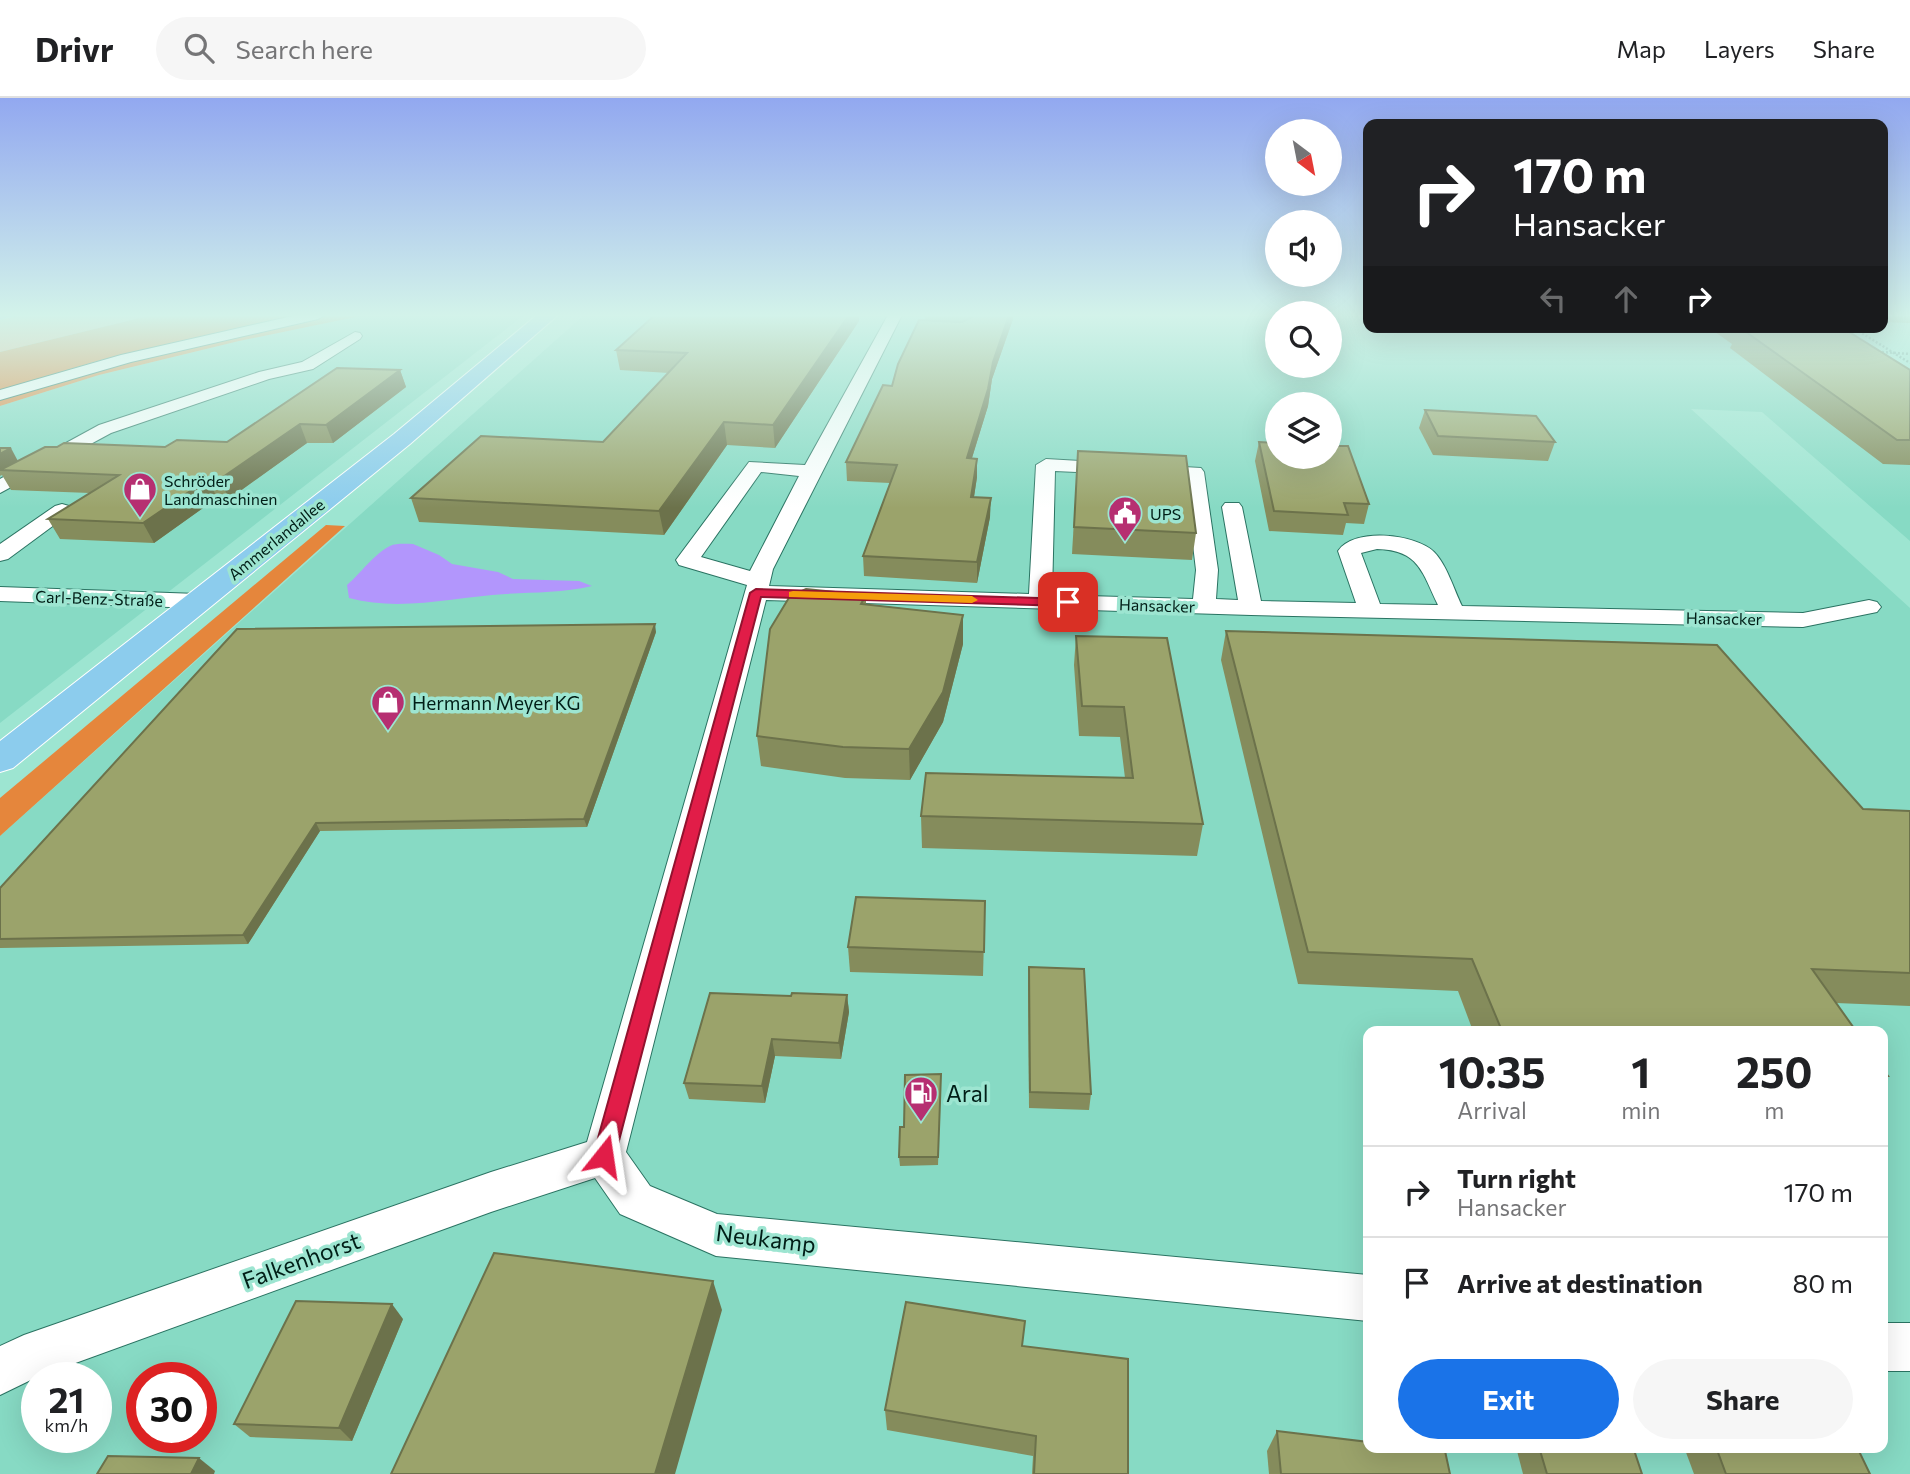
<!DOCTYPE html>
<meta charset="utf-8">
<style>
body{margin:0;font-family:Commissioner,sans-serif;background:#f6f6f6;color:#202124;height:100vh;display:flex;flex-direction:column;font-size:26px;white-space:nowrap}
*{box-sizing:border-box;margin:0}
p{font-size:23px;color:#757577}
.icon{flex:none;width:38px;height:38px;fill:none;stroke:currentColor;stroke-width:2;stroke-linecap:round;stroke-linejoin:round}
.map{position:relative;flex:1;overflow:hidden}
.sheet{position:absolute;left:1363px;top:928px;width:525px;height:427px;display:flex;flex-direction:column;background:#fff;border-radius:14px;box-shadow:0 7px 28px #0002}
.sheet>*{flex:none}
.top-card{position:absolute;left:1363px;top:21px;width:525px;height:214px;border-radius:14px;box-shadow:0 7px 28px #0002;background:#202124;color:#fff;overflow:hidden}
.needle{width:46px;rotate:148deg}
.buttons{position:absolute;left:1265px;top:21px;display:grid;gap:14px}
.buttons a{display:grid;place-items:center;width:77px;height:77px;border-radius:50%;background:#fff;box-shadow:0 7px 28px #0002;font-size:35px}
.speed{position:absolute;left:21px;top:1264px;display:flex;gap:14px;font-size:35px;font-weight:700;text-align:center}
.speed>*{display:grid;place-content:center;width:91px;height:91px;border-radius:50%;background:#fff;box-shadow:0 7px 28px #0002;line-height:1}
.speed small{font-size:18px;font-weight:400}
.speed .limit{border:10px solid #d22;background:#fff;color:#111}
.pin{position:absolute;display:grid;place-items:center;width:60px;height:60px;color:#fff;margin:-30px;border-radius:14px;box-shadow:0 4px 10px #0006}
.me{position:absolute;width:77px;margin:-38px;rotate:15deg;stroke-linejoin:round;filter:drop-shadow(0 0 5px #0008)}
.turn{display:flex;align-items:center;gap:24px;height:147px;padding:0 35px;font-size:32px}
.turn .icon{width:91px;height:91px;stroke-width:2.5}
.turn b{display:block;font-size:49px;line-height:60px}
.lanes{display:flex;align-items:center;height:66px;padding:0 35px;background:#0003;justify-content:center;gap:35px;direction:ltr}
.lanes .off{opacity:.35}
.eta{display:flex;justify-content:space-evenly;align-items:center;height:119px;text-align:center}
.eta b{font-size:42px;font-weight:700;line-height:49px}
.cta{display:flex;gap:14px;margin-top:auto;padding:14px 35px}
.cta a{flex:1;height:80px;border-radius:42px;background:#1a73e8;color:#fff;font-size:28px;font-weight:700;line-height:80px;text-align:center}
.cta a+a{background:#f6f6f6;color:#202124}
ul{padding:0;list-style:none}
li{display:flex;align-items:center;gap:21px;height:91px;padding:0 35px;border-top:2px solid #e0e0e0}
li div{flex:1}
li b{display:block;font-size:26px}
li em{font-style:normal}
header{display:flex;align-items:center;gap:42px;box-sizing:border-box;height:98px;padding:0 35px;background:#fff;border-bottom:2px solid #e0e0e0}
header strong{font-size:33px}
nav{display:flex;gap:38px;margin-inline-start:auto;font-size:24px}
.search{width:490px;height:63px;background:#f6f6f6;display:flex;align-items:center;gap:18px;box-sizing:border-box;padding:0 24px;border-radius:38px;color:#757577;font-size:26px}
.map>svg:first-child{display:block}
.built{fill:#87dac4;fill-rule:evenodd}
.green{fill:#f5b78d}
.forest{fill:#e5863c}
.water{fill:#b296fc}
.lines{fill:none;stroke-linecap:round;stroke-linejoin:round}
.stream{fill:#b296fc;fill-rule:evenodd}
.minor-casing{stroke:#2a7362;stroke-width:2}
.major-casing{stroke:#fff;stroke-width:2}
.path{stroke:#659d8e;stroke-width:2.5;stroke-dasharray:2 2;stroke-linecap:butt}
.minor{fill:#fff;fill-rule:evenodd}
.major{fill:#8ccced;fill-rule:evenodd}
.wall{fill:#858c5c}
.shaded-wall{fill:#6c724b}
.building{fill:#9ba36b;stroke:#6c724b;stroke-width:2}
.route{fill:#e11d48;stroke:#92132f;stroke-width:2}
.slow{fill:#f59e0b}
.labels{text-anchor:middle;dominant-baseline:central;stroke-width:7;stroke-linejoin:round;paint-order:stroke}
.far-poi-label{font-size:16px;fill:#011e17;stroke:#9de5d1;text-anchor:start}
.far-street-label{font-size:16px;fill:#011e17;stroke:#9de5d1}
.poi-label{font-size:19px;fill:#011e17;stroke:#9de5d1;text-anchor:start}
.near-poi-label{font-size:23px;fill:#011e17;stroke:#9de5d1;text-anchor:start}
.near-street-label{font-size:23px;fill:#011e17;stroke:#9de5d1}
</style>
<header>
<strong>Drivr</strong>
<div class="search"><svg class="icon" aria-label="search" viewBox="0 0 24 24"><circle cx="10" cy="10" r="6"/><path d="M15 15l6 6"/></svg>Search here</div>
<nav><a>Map</a><a>Layers</a><a>Share</a></nav>
</header>
<div class="map">
<svg width="1910" height="1376" viewBox="0 0 1910 1376">
<rect width="100%" height="100%" fill="#9de5d1"/>
<g class="built">
<path d="M365,217H524L0,625V308L99,277L239,243Z"/>
<path d="M584,217H1277L1278,268H1330V217H1368V229H1827L1910,284V443L1762,314L1691,311L1910,510V1376H0V738ZM1278,306H1330V359H1278ZM1368,933H1883V1349H1368ZM37,1279H96V1339H37ZM142,1279H201V1339H142Z"/>
</g>
<path class="green" d="M22,217H152L0,254V222Z"/>
<g class="forest">
<path d="M152,217H305L101,262L0,292V254Z"/>
<path d="M331,217H365L239,243L99,277L0,308V301L95,271Z"/>
<path d="M326,427L345,428L0,738V700Z"/>
</g>
<path class="water" d="M413,446L439,457L452,466L498,474L513,481L579,483L592,488C563,495 535,494 506,496C453,499 401,514 349,500L347,487C360,476 375,455 390,448C396,445 406,446 413,446Z"/>
<g class="lines">
<path class="stream" d="M6,217H16L0,221V219Z"/>
<g class="minor-casing">
<g id="minor">
<path d="M297,217H325L318,221L131,264L0,302V292L121,257Z"/>
<path d="M888,217H902L773,471L769,488L1029,496L1036,367L1046,361L1201,370L1204,374L1218,472L1216,501L1238,502L1222,409L1225,405H1239L1242,409L1261,503L1356,505L1338,453C1354,429 1416,436 1434,454C1447,467 1454,492 1462,508L1803,515L1869,502L1877,504L1881,509L1877,514L1803,529L1251,517L766,502L626,1054L650,1088L717,1116L1368,1177V1223L716,1158L620,1116L595,1080L491,1114L37,1279L0,1297V1248L24,1237L491,1074L587,1044L747,487L679,467L676,462L749,364L805,367ZM1055,373L1185,379L1196,472L1193,501L1052,497ZM761,374L799,378L750,473L701,459ZM1377,451C1419,452 1422,474 1438,507L1380,506L1361,455Z"/>
<path d="M355,234L360,235L362,238L360,241L313,271L269,281L111,335L0,395V381L99,327L259,274L302,264Z"/>
<path d="M62,406L69,408L72,412L69,416L8,461L0,463V446L55,408Z"/>
<path d="M0,489L198,496L206,498L210,503L206,508L198,510L0,503Z"/>
<rect x="1883" y="1225" width="27" height="48"/>
</g>
</g>
<g class="major-casing">
<path id="major" d="M537,217H558L410,346L13,670L0,674V643L394,336Z"/>
</g>
<g class="path">
<path d="M1852,229L1910,265"/>
<path d="M1882,254L1910,256"/>
</g>
<use href="#minor" class="minor"/>
<use href="#major" class="major"/>
</g>
<g class="wall">
<path d="M655,217H859V223L775,350L727,347L664,437L419,424L411,400L603,344L669,275L620,272L616,252Z"/>
<path d="M925,217H1013V221L992,281L988,308L972,360L977,361V379L974,399L990,419L977,485L864,478L863,458L890,385L847,383L846,364L892,288L925,223Z"/>
<path d="M1883,217H1910V225L1883,224Z"/>
<path d="M1708,229H1841L1910,272V367L1883,366L1730,250L1732,246Z"/>
<path d="M400,272L406,289L333,345H307L229,401L217,400L154,445L60,441L48,421L90,395L11,392L2,377L0,378V350L18,363L227,344Z"/>
<path d="M1425,312L1555,344L1548,363L1433,357L1419,330Z"/>
<path d="M1259,344L1369,406L1364,426L1346,425L1343,437L1269,433L1255,363Z"/>
<path d="M1078,353L1196,435L1192,462L1072,456Z"/>
<path d="M866,497V506L963,517V546L943,624L910,682L845,680L761,668L757,638Z"/>
<path d="M1226,533L1863,711L1910,713V908L1836,905L1856,933H1473L1458,893L1298,886L1221,562Z"/>
<path d="M656,534L587,729L320,733L248,846L0,850V790Z"/>
<path d="M1076,538L1203,726L1197,758L922,750L921,718L1125,680L1120,639L1079,638L1074,567Z"/>
<path d="M985,803L983,878L850,874L848,849Z"/>
<path d="M1029,869L1091,996L1089,1012L1029,1010L1028,885Z"/>
<path d="M847,897L849,914L841,961L775,958L765,1005L689,1001L684,985L791,898Z"/>
<path d="M941,985L938,1067L900,1068L899,1059L904,1029Z"/>
<path d="M403,1221L352,1343L250,1339L234,1326Z"/>
<path d="M1022,1248L1128,1376H1032L1033,1358L887,1332L885,1312Z"/>
<path d="M1277,1333L1450,1376H1269L1267,1353Z"/>
<path d="M1516,1349H1633L1642,1376H1523Z"/>
<path d="M1684,1349H1857L1870,1376H1694Z"/>
</g>
<g class="shaded-wall">
<path d="M849,217H859V223L775,350L773,327Z"/>
<path d="M1009,217H1013V221L992,281L988,308L966,379L967,360L993,264Z"/>
<path d="M400,272L406,289L333,345L326,327Z"/>
<path d="M724,324L727,347L664,437L659,413Z"/>
<path d="M300,326L307,345L229,401L220,381Z"/>
<path d="M11,350L20,367L0,372V356Z"/>
<path d="M977,361V379L971,418V399Z"/>
<path d="M208,381L217,400L154,445L143,425Z"/>
<path d="M991,400L990,419L977,485V464Z"/>
<path d="M963,517V546L943,624L910,682L909,651Z"/>
<path d="M655,526L656,534L587,729L584,721Z"/>
<path d="M316,725L320,733L248,846L243,837Z"/>
<path d="M847,897L849,914L841,961L839,945Z"/>
<path d="M772,941L775,958L765,1005L762,988Z"/>
<path d="M713,1183L722,1212L675,1376H655Z"/>
<path d="M392,1206L403,1221L352,1343L339,1330Z"/>
<path d="M199,1360L215,1373L214,1376H191Z"/>
</g>
<g class="building">
<path d="M655,217H849L773,327L724,324L659,413L411,400L481,338L603,344L687,255L616,252Z"/>
<path d="M970,217H1009L993,264L988,291L967,360L977,361L971,399L991,400L977,464L863,458L897,367L846,364L883,287L892,288L898,266L919,222L962,224L972,219Z"/>
<path d="M1739,229H1841L1910,272V342H1897Z"/>
<path d="M337,270L400,272L326,327L300,326L220,381H208L143,425L48,421L119,377L0,372L45,349H57L64,345L165,349L177,342L227,344Z"/>
<path d="M1425,312L1536,318L1555,344L1438,338Z"/>
<path d="M1259,344L1278,345V359H1330V348H1348L1369,406L1344,405L1348,417L1274,413Z"/>
<path d="M0,350H11L0,356Z"/>
<path d="M1078,353L1186,358L1196,435L1074,429Z"/>
<path d="M806,491L866,497L861,506L963,517L943,594L909,651L843,649L757,638L770,531L790,498Z"/>
<path d="M655,526L584,721L316,725L243,837L0,841V790L237,531Z"/>
<path d="M1226,533L1717,547L1863,711L1910,713V875L1812,871L1856,933H1502L1472,861L1308,854Z"/>
<path d="M1076,538L1167,540L1203,726L921,718L926,675L1133,680L1124,609L1082,608Z"/>
<path d="M856,799L985,803L984,854L848,849Z"/>
<path d="M1029,869L1084,871L1091,996L1030,994Z"/>
<path d="M710,895L791,898L792,895L847,897L839,945L772,941L762,988L684,985Z"/>
<path d="M1883,971L1888,978H1883Z"/>
<path d="M941,976L938,1059H899L900,1029H904L905,977Z"/>
<path d="M494,1155L713,1183L655,1376H391Z"/>
<path d="M296,1203L392,1206L339,1330L234,1326Z"/>
<path d="M906,1204L1025,1223L1022,1248L1128,1261V1376H1034L1036,1338L885,1312Z"/>
<path d="M1277,1333L1368,1344V1349H1414L1445,1353L1450,1376H1281Z"/>
<path d="M1539,1349H1633L1642,1376H1547Z"/>
<path d="M1716,1349H1857L1870,1376H1726Z"/>
<path d="M108,1358L199,1360L191,1376H97Z"/>
</g>
<linearGradient id="sky" x2="0" y2="1"><stop stop-color="#92a8f0"/><stop offset="0.53" stop-color="#d3f3ea"/><stop offset="1" stop-color="#d3f3ea" stop-opacity="0"/></linearGradient>
<rect width="1910" height="410" fill="url(#sky)"/>
<path class="route" d="M756,491L1068,501L1074,504L1068,508L761,499L615,1058L612,1065L604,1068L596,1065L593,1058L750,495Z"/>
<path class="slow" d="M793,493L972,498L978,502L972,505L789,499V494Z"/>
<defs>
<g id="shop-pin" transform="scale(1.75)"><path d="M0 17L-7.5 6A9.5 9.5 0 1 1 7.5 6Z" fill="#b62f71" stroke="#9de5d1"/><path d="M-5-2.5h2.3a2.7 3.5 0 0 1 5.4 0H5L5.5 6h-11ZM-1.5-2.5h3a1.5 2.3 0 0 0-3 0Z" fill="#fff"/></g>
<g id="civic-pin" transform="scale(1.75)"><path d="M0 17L-7.5 6A9.5 9.5 0 1 1 7.5 6Z" fill="#b62f71" stroke="#9de5d1"/><path d="M-.6-6.5H3V-4.5H.6V-3L4-1V1h2V6H-6V1h2V-1L-.6-3ZM-1.2 2.5V6h2.4V2.5Z" fill="#fff"/></g>
<g id="fuel-pin" transform="scale(1.75)"><path d="M0 17L-7.5 6A9.5 9.5 0 1 1 7.5 6Z" fill="#b62f71" stroke="#9de5d1"/><path d="M-5.5-6h7V0h2V4h1.3V-2.5L3-4.5l.8-.8L6-3V5H2.5V1h-1V6h-7ZM-4.2-4.7v3.2H.2V-4.7Z" fill="#fff"/></g>
</defs>
<g fill-rule="evenodd">
<use href="#shop-pin" x="140" y="391"/>
<use href="#civic-pin" x="1125" y="415"/>
<use href="#shop-pin" x="388" y="604"/>
<use href="#fuel-pin" x="921" y="995"/>
</g>
<g class="labels">
<g class="far-poi-label">
<text x="164" y="382">Schröder<tspan x="164" dy="18">Landmaschinen</tspan></text>
<text x="1150" y="415">UPS</text>
</g>
<g class="far-street-label">
<text transform="translate(276 441) rotate(-39)">Ammerlandallee</text>
<text transform="translate(99 500) rotate(2)">Carl-Benz-Straße</text>
<text transform="translate(1157 507) rotate(2)">Hansacker</text>
<text transform="translate(1724 520) rotate(1)">Hansacker</text>
</g>
<g class="poi-label">
<text x="412" y="604">Hermann Meyer KG</text>
</g>
<g class="near-poi-label">
<text x="946" y="995">Aral</text>
</g>
<g class="near-street-label">
<text transform="translate(766 1140) rotate(7)">Neukamp</text>
<text transform="translate(301 1162) rotate(-20)">Falkenhorst</text>
</g>
</g>
</svg>
<div class="buttons">
<a><svg class="needle" viewBox="-14 -14 28 28"><path d="M0-13l5 13h-10z" fill="#e53935"/><path d="M0 13l5-13h-10z" fill="#757577"/></svg></a>
<a><svg class="icon" aria-label="sound" viewBox="0 0 24 24"><path d="M4 9h4l5-4v14l-5-4H4zM17 9q2 3 0 6"/></svg></a>
<a><svg class="icon" aria-label="search" viewBox="0 0 24 24"><circle cx="10" cy="10" r="6"/><path d="M15 15l6 6"/></svg></a>
<a><svg class="icon" aria-label="layers" viewBox="0 0 24 24"><path d="M12 4l9 5-9 5-9-5zM3 14l9 5 9-5"/></svg></a>
</div>
<div class="speed"><div>21<small>km/h</small></div><div class="limit">30</div></div>
<div class="pin" style="left:1068px;top:504px;background:#d93025"><svg class="icon" aria-label="arrive" viewBox="0 0 24 24"><path d="M6 21V4h12l-3 4 3 4H6"/></svg></div>
<svg class="me" style="left:604px;top:1058px" viewBox="-20 -20 40 40"><path d="M0-17L14 15 0 8-14 15z" fill="#e11d48" stroke="#fff" stroke-width="4"/></svg>
<div class="top-card">
<div class="turn"><svg class="icon" aria-label="right" viewBox="0 0 24 24"><path d="M7 20v-9h11M14 6l5 5-5 5"/></svg><div><b>170 m</b>Hansacker</div></div>
<div class="lanes"><svg class="icon off" aria-label="left" viewBox="0 0 24 24"><path d="M17 20v-9H6M10 6l-5 5 5 5"/></svg><svg class="icon off" aria-label="ahead" viewBox="0 0 24 24"><path d="M12 20V5M6 11l6-6 6 6"/></svg><svg class="icon" aria-label="right" viewBox="0 0 24 24"><path d="M7 20v-9h11M14 6l5 5-5 5"/></svg></div>
</div>
<section class="sheet">
<div class="eta">
<div><b>10:35</b><p>Arrival</p></div>
<div><b>1</b><p>min</p></div>
<div><b>250</b><p>m</p></div>
</div>
<ul>
<li><svg class="icon" aria-label="right" viewBox="0 0 24 24"><path d="M7 20v-9h11M14 6l5 5-5 5"/></svg><div><b>Turn right</b><p>Hansacker</p></div><em>170 m</em></li>
<li><svg class="icon" aria-label="arrive" viewBox="0 0 24 24"><path d="M6 21V4h12l-3 4 3 4H6"/></svg><div><b>Arrive at destination</b></div><em>80 m</em></li>
</ul>
<div class="cta"><a>Exit</a><a>Share</a></div>
</section>
</div>
